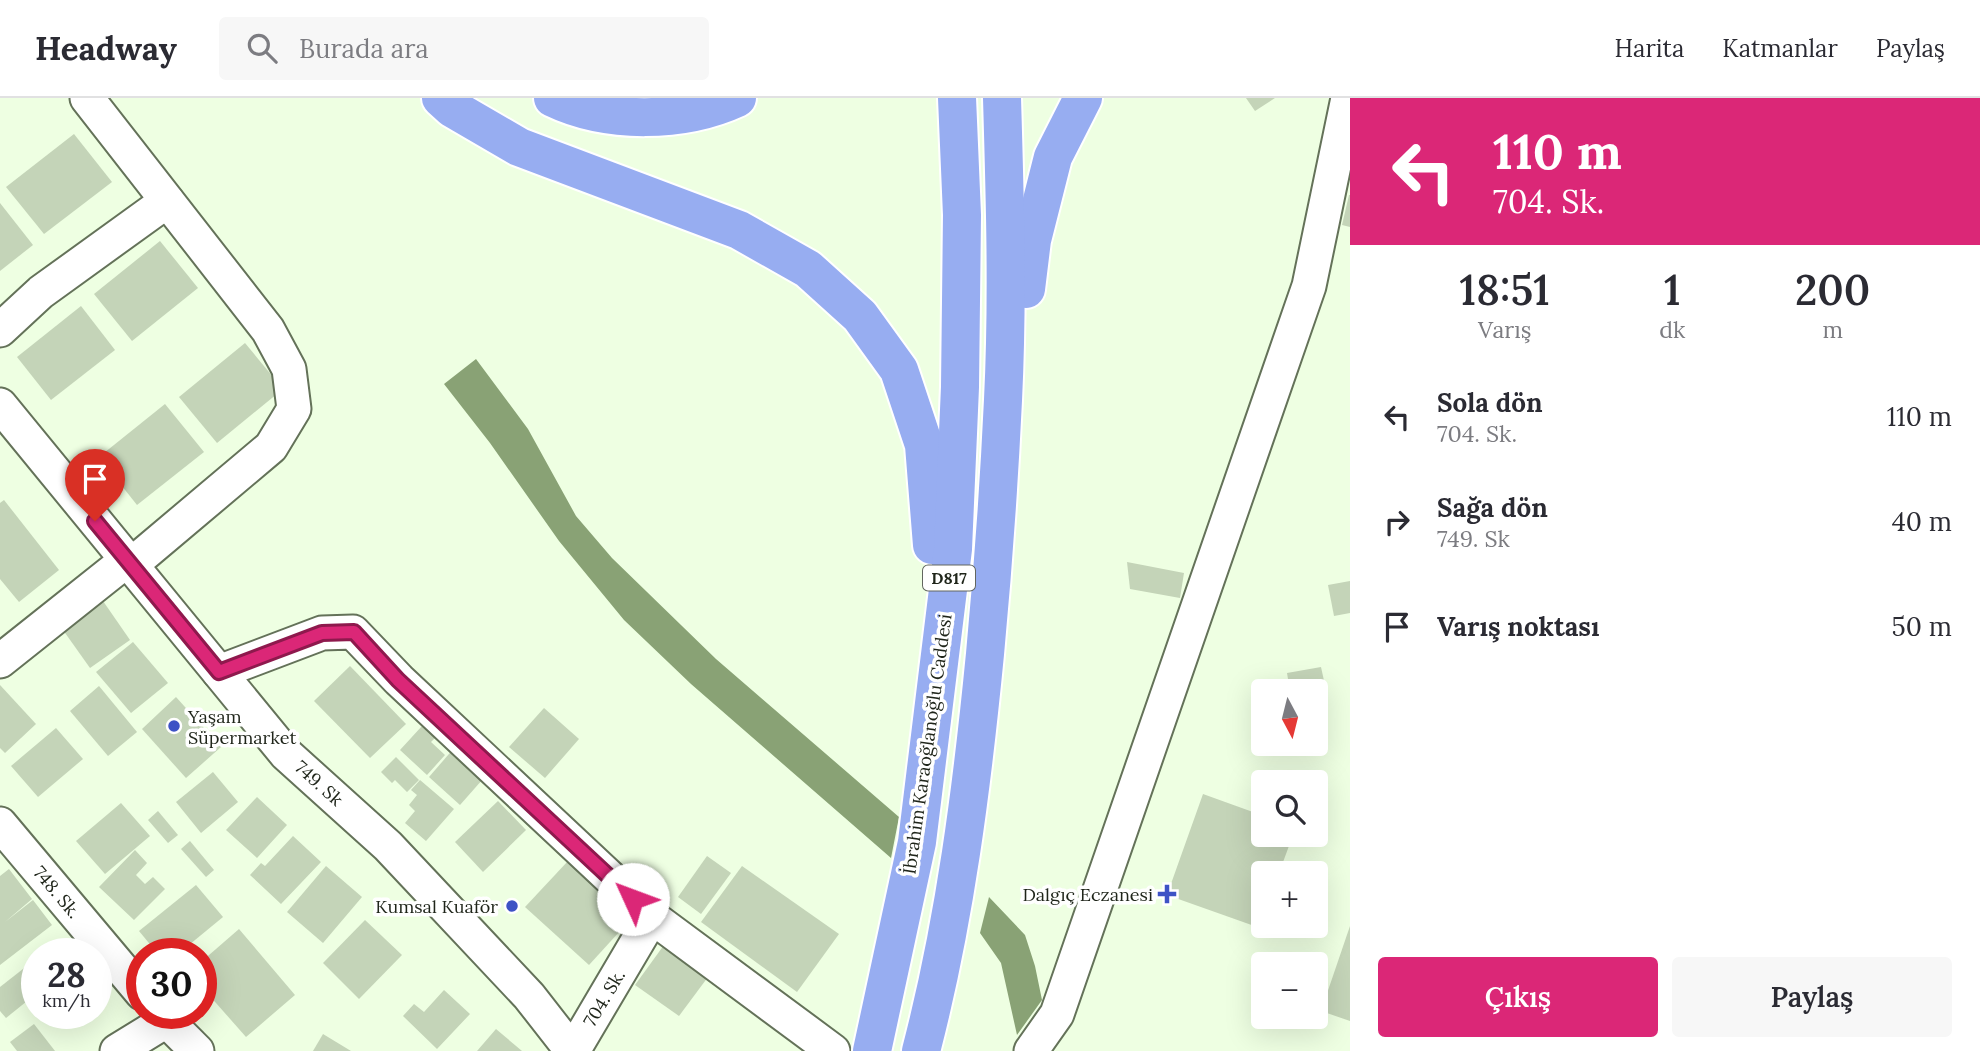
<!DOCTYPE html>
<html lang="tr">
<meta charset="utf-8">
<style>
body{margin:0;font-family:Lora,serif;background:#f7f7f7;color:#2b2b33;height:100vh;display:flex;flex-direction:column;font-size:26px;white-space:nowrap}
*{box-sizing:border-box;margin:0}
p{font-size:23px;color:#7c7c81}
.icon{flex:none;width:38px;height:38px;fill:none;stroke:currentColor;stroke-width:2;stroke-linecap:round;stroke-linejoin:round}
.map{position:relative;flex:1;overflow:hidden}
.details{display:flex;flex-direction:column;background:#fff;width:630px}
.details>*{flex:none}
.top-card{background:#db2777;color:#fff;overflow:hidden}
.needle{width:46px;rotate:173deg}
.fabs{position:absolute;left:1251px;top:581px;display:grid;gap:14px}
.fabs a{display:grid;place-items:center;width:77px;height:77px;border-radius:7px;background:#fff;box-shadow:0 7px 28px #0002;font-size:35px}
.speed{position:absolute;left:21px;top:840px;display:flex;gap:14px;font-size:35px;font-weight:700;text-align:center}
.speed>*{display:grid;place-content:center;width:91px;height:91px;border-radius:50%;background:#fff;box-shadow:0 7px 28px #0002;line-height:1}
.speed small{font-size:18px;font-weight:400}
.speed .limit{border:10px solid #d22;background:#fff;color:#111}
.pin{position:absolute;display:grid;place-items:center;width:60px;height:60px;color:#fff;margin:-72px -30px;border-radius:50% 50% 50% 0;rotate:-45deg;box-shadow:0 0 7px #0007}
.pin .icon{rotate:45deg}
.me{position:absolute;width:77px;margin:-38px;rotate:313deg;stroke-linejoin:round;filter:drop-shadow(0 0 5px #0008)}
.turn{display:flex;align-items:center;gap:24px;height:147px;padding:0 28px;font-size:32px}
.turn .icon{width:91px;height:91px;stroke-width:2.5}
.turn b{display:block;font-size:49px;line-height:60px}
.eta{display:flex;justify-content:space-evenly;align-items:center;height:119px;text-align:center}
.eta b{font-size:42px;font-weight:600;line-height:49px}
.primary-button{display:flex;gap:14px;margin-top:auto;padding:14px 28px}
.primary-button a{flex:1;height:80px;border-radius:7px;background:#db2777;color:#fff;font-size:28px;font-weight:600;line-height:80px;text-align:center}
.primary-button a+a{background:#f7f7f7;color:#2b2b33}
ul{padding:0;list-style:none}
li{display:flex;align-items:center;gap:21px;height:105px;padding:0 28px}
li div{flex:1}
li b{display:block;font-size:26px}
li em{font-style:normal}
header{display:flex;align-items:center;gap:42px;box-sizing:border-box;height:98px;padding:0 35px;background:#fff;border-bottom:2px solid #e1e1e2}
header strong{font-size:33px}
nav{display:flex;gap:38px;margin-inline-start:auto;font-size:24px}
.search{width:490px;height:63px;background:#f7f7f7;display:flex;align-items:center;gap:18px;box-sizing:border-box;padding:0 24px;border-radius:7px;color:#7c7c81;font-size:26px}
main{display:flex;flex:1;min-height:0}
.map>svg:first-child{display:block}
.water{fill:#89a275}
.building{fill:#c4d4b8}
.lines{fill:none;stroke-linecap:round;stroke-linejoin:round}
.minor-casing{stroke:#647259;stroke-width:37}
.highway-casing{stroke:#fff;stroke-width:42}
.minor{stroke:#fff;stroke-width:33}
.highway{stroke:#97adf1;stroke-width:38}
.route-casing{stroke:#8e194d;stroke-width:18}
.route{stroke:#db2777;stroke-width:12}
.poi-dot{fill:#3d52c5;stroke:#fff;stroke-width:2.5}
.labels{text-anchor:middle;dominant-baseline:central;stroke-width:7;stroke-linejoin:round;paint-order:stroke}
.shield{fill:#fff;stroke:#62665f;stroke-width:2}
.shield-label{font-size:16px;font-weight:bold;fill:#1f251a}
.poi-label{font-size:18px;fill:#1f251a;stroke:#fff;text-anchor:end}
.street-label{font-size:18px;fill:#1f251a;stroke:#fff}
</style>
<header>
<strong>Headway</strong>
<div class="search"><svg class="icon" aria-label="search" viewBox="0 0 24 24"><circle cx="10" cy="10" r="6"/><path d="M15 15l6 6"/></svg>Burada ara</div>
<nav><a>Harita</a><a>Katmanlar</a><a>Paylaş</a></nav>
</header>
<main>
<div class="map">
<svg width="1350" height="953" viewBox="0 0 1350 953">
<rect width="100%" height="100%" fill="#eeffe2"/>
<g class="water">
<path d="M476,261L528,331L576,418L612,460L716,561L899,719L891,760L691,586L624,522L559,443L490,345L444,286Z"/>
<path d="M989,799L1025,837L1035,868L1042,902L1017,937L1001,865L980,835Z"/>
</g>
<g class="building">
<path d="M1246,0H1275L1255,13Z"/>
<path d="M74,36L112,84L44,136L6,89Z"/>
<path d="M1349,97H1350V129L1342,127Z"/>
<path d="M0,105L33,147L0,173Z"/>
<path d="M160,143L198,190L132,243L94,196Z"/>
<path d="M81,208L115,252L51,302L17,259Z"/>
<path d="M245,245L283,291L217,345L179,299Z"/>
<path d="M165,306L204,354L137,407L99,359Z"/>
<path d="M4,402L59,472L19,504L0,481V405Z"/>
<path d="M1127,464L1184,475L1180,500L1130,491Z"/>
<path d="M1350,483V515L1334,518L1328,487Z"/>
<path d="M103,503L130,542L90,570L63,532Z"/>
<path d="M133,544L168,585L131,615L96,574Z"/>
<path d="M350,568L406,626L370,660L314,603Z"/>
<path d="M1321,569L1328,601L1316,603V593H1290L1287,575Z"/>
<path d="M0,587L36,626L5,655L0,650Z"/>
<path d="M99,588L137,634L108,658L70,613Z"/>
<path d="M176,599L221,649L186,680L142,631Z"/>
<path d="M544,610L579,641L545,680L509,649Z"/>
<path d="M422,628L435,640L431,644L445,657L427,677L400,652Z"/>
<path d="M56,630L83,661L38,699L11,668Z"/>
<path d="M455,649L490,673L460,707L429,679Z"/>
<path d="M396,659L419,682L407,694L395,682L392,685L381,674Z"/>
<path d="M213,674L238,704L201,735L176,704Z"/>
<path d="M420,682L454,711L426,743L405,725L415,713L409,707L417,697L411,692Z"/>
<path d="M1203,696L1264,718V737H1293L1279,775H1264V820L1260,830L1167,797Z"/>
<path d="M257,699L287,727L257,760L226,732Z"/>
<path d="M498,703L526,732L483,774L455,744Z"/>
<path d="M121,705L150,738L105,776L76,743Z"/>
<path d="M158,713L178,737L168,745L148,722Z"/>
<path d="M293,738L321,764L281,806L250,777L261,765L265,768Z"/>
<path d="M190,743L214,772L206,779L181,751Z"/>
<path d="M135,752L147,765L136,777L145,786L153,779L165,791L134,822L99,789Z"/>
<path d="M707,758L731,775L701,816L678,799Z"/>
<path d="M568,763L631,821L589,867L525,809Z"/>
<path d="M326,768L362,799L323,845L287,814Z"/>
<path d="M742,768L839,836L797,894L701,824Z"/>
<path d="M9,771L32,801L5,824L33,802L52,827L0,867V778Z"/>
<path d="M196,787L223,819L178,856H158L139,833Z"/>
<path d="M365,822L402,857L359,901L323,865Z"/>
<path d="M1350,828V923L1321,913Z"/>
<path d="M239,831L295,897L246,939L201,888V864Z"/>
<path d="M59,842L70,856H42Z"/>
<path d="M664,847L708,879L679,918L635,887Z"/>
<path d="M37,860V895L6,920L0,913V889Z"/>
<path d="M444,892L470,916L437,951L403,918L414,906L424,914Z"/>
<path d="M34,926L55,953H17L10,944Z"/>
<path d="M496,931L522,953H477Z"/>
<path d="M323,936L351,953H313Z"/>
</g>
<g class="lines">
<g class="minor-casing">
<g id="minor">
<path d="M87,0L268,232L289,271L294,311L271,349L131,467"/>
<path d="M0,232L41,194L167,103"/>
<path d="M0,307L286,656L388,748L529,898L572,953"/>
<path d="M0,563L127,462"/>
<path d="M219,574L322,535L353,534L399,582L652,819L573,953"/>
<path d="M0,726L142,895"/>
<path d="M652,819L833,953"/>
<path d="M159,915L197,953"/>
<path d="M117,953L166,923"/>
<path d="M1031,953L1057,916L1309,188L1348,0"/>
</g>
</g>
<g class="highway-casing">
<g id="highway">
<path d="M441,0L452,10L519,49L739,132L808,171L860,218L899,272L924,347L932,447"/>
<path d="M553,0C607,26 683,25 737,0"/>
<path d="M1026,191L1032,142L1053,59L1083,0"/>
<path d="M872,953L917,744L953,451L960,289L962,117L957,0"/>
<path d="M921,953C955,823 972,689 985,556C993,471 999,387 1003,302C1008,202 1005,101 1002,0"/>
</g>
</g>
<use href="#minor" class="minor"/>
<use href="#highway" class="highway"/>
</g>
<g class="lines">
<g class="route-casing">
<path id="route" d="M95,423L219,574L322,535L354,534L398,582L633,801"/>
</g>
<use href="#route" class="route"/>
</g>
<g class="poi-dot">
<circle cx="174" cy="628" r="7"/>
<path d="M1163.5 785.5h7v7h7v7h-7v7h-7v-7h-7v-7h7z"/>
<circle cx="512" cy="808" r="7"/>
</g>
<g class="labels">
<rect class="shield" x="923" y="467.5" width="52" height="25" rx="5"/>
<g class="shield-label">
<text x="949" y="480">D817</text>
</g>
<g class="poi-label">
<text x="188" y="618" text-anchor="start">Yaşam<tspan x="188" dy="21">Süpermarket</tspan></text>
<text x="1153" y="796">Dalgıç Eczanesi</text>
<text x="498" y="808">Kumsal Kuaför</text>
</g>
<g class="street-label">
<text transform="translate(927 646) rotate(-82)">İbrahim Karaoğlanoğlu Caddesi</text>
<text transform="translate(319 685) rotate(42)">749. Sk</text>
<text transform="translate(57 794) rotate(50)">748. Sk.</text>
<text transform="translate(604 900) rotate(-59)">704. Sk.</text>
</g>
</g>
</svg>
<div class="fabs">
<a><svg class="needle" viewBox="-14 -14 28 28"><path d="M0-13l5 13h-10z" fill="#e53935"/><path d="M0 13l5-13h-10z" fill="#7c7c81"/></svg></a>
<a><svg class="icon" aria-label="search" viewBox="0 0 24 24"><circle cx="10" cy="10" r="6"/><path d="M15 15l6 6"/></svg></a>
<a>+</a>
<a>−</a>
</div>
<div class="speed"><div>28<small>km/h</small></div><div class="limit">30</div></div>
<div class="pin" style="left:95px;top:423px;background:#d93025"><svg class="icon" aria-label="arrive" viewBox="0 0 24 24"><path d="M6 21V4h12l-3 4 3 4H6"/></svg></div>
<svg class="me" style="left:633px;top:801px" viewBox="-20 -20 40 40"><circle r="19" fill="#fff"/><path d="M0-13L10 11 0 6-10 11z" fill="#db2777"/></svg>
</div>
<section class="details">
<div class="top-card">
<div class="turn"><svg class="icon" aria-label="left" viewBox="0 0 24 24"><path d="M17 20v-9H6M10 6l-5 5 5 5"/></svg><div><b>110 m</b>704. Sk.</div></div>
</div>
<div class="eta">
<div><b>18:51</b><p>Varış</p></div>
<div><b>1</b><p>dk</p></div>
<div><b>200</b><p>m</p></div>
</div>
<ul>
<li><svg class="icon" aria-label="left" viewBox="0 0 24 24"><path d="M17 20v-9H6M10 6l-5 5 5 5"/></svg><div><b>Sola dön</b><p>704. Sk.</p></div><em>110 m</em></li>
<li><svg class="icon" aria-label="right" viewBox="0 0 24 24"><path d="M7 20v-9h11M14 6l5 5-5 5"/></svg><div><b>Sağa dön</b><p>749. Sk</p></div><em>40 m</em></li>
<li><svg class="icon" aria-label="arrive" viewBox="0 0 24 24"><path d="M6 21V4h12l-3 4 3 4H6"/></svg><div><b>Varış noktası</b></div><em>50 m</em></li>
</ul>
<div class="primary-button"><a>Çıkış</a><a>Paylaş</a></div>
</section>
</main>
